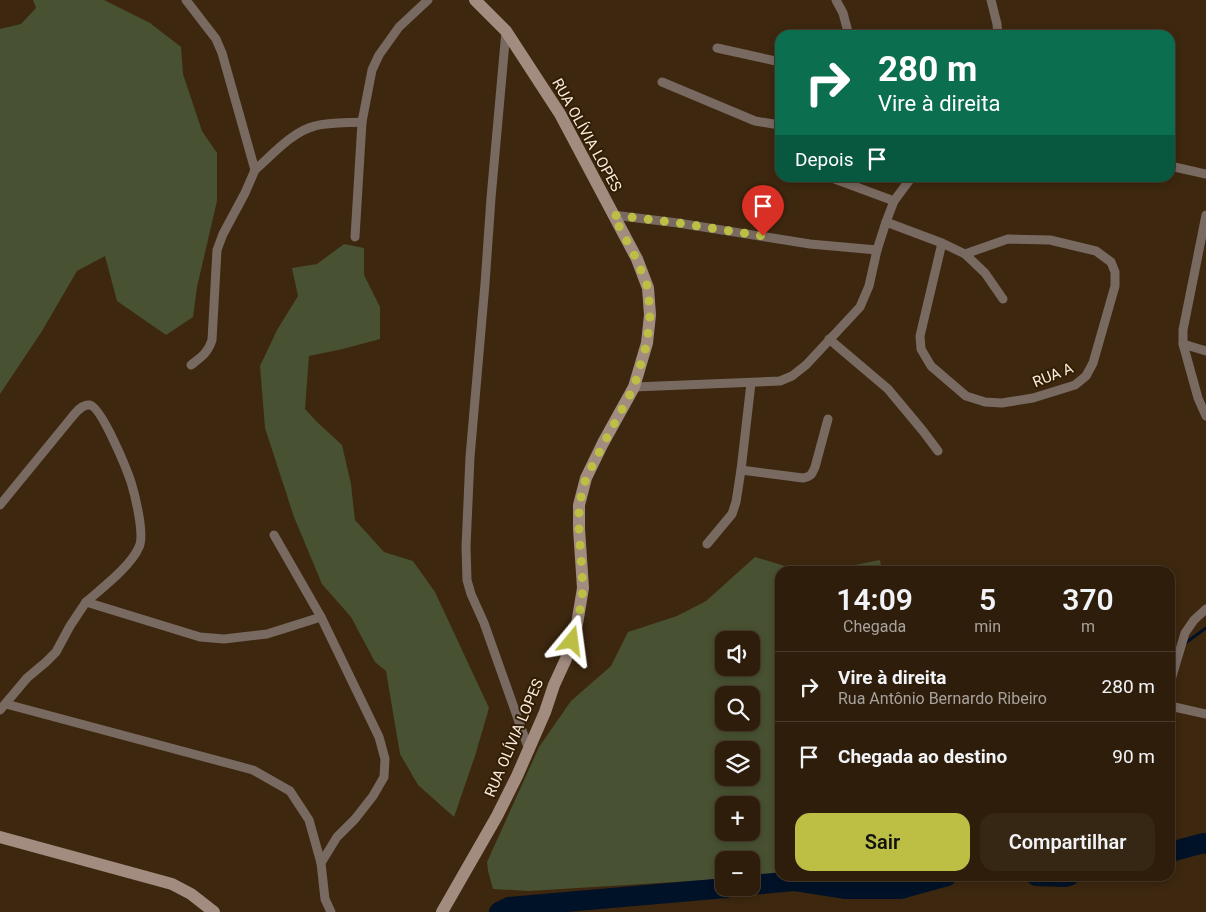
<!DOCTYPE html>
<html lang="pt">
<meta charset="utf-8">
<style>
body{margin:0;font-family:Roboto,sans-serif;background:#362614;color:#f1f3f6;height:100vh;display:flex;flex-direction:column;font-size:19px;white-space:nowrap}
*{box-sizing:border-box;margin:0}
p{font-size:16px;color:#a7a29d}
.icon{flex:none;width:28px;height:28px;fill:none;stroke:currentColor;stroke-width:2;stroke-linecap:round;stroke-linejoin:round}
.map{position:relative;flex:1;overflow:hidden}
.panel{position:absolute;left:775px;top:566px;width:400px;height:315px;display:flex;flex-direction:column;background:#2e1d0b;border-radius:15px;box-shadow:0 2px 8px #0003,0 0 0 1px #493b2c}
.panel>*{flex:none}
.top-card{position:absolute;left:775px;top:30px;width:400px;height:152px;border-radius:15px;box-shadow:0 2px 8px #0003,0 0 0 1px #493b2c;background:#0b6e4f;color:#fff;overflow:hidden}
.fabs{position:absolute;left:715px;top:631px;display:grid;gap:10px}
.fabs a{display:grid;place-items:center;width:45px;height:45px;border-radius:10px;background:#2e1d0b;box-shadow:0 2px 8px #0003,0 0 0 1px #493b2c;font-size:25px}
.pin{position:absolute;display:grid;place-items:center;width:42px;height:42px;color:#fff;margin:-51px -21px;border-radius:50% 50% 50% 0;rotate:-45deg;box-shadow:0 0 5px #0007}
.pin .icon{rotate:45deg}
.me{position:absolute;width:55px;margin:-28px;rotate:16deg;stroke-linejoin:round;filter:drop-shadow(0 0 4px #0008)}
.turn{display:flex;align-items:center;gap:18px;height:105px;padding:0 20px;font-size:22px}
.turn .icon{width:65px;height:65px;stroke-width:2.5}
.turn b{display:block;font-size:35px;line-height:42px}
.then{display:flex;align-items:center;height:48px;padding:0 20px;background:#0003;gap:10px;font-size:19px}
.eta{display:flex;justify-content:space-evenly;align-items:center;height:85px;text-align:center}
.eta b{font-size:30px;font-weight:600;line-height:35px}
.button{display:flex;gap:10px;margin-top:auto;padding:10px 20px}
.button a{flex:1;height:58px;border-radius:15px;background:#bcbf44;color:#111;font-size:20px;font-weight:600;line-height:58px;text-align:center}
.button a+a{background:#362614;color:#f1f3f6}
ul{padding:0;list-style:none}
li{display:flex;align-items:center;gap:15px;height:70px;padding:0 20px;border-top:1px solid #493b2c}
li div{flex:1}
li b{display:block;font-size:19px}
li em{font-style:normal}
.map>svg:first-child{display:block}
.green{fill:#485131;fill-rule:evenodd}
.lines{fill:none;stroke-linecap:round;stroke-linejoin:round}
.stream{stroke:#001227;stroke-width:3}
.river{stroke:#001227;stroke-width:20}
.street{stroke:#786961;stroke-width:9}
.secondary{stroke:#a28b7f;stroke-width:12}
.route{stroke:#bcbf44;stroke-width:9;stroke-dasharray:0 16.2}
.labels{text-anchor:middle;dominant-baseline:central;stroke-width:4;stroke-linejoin:round;paint-order:stroke}
.street-label{font-size:15px;fill:#fbecde;stroke:#321d05}
</style>
<div class="map">
<svg width="1206" height="912" viewBox="0 0 1206 912">
<rect width="100%" height="100%" fill="#3d270f"/>
<g class="green">
<path d="M33,0H104L150,23L181,47L183,74L202,131L217,153V201L197,287L193,317L166,335L117,301L105,256L77,271L42,331L0,394V29L21,24L36,8Z"/>
<path d="M344,244L364,248V275L380,307V339L343,349L309,356L305,409L317,422L342,445L351,484L355,520L384,552L413,561L435,592L489,708L475,756L454,817L418,785L400,754L386,671L375,662L351,617L322,584L294,517L265,428L260,366L277,330L298,296L292,268L317,264Z"/>
<path d="M755,557L788,567L835,569L880,560L882,571H780V876L751,877V860H724V879L529,891L493,889L488,871L487,862L539,747L571,701L611,666L628,632L677,616L706,601ZM724,640H751V668H724ZM724,695H751V722H724ZM724,750H751V778H724ZM724,805H751V832H724Z"/>
<path d="M808,876H899L870,882Z"/>
</g>
<g class="lines">
<g class="stream">
<path d="M1184,644L1206,628"/>
<path d="M1170,654L1177,649"/>
</g>
<g class="river">
<path d="M1170,852L1204,843L1206,844"/>
<path d="M1036,876L1065,877L1069,876"/>
<path d="M751,885L795,881L846,889H900L947,876"/>
<path d="M499,912L509,907L726,888"/>
</g>
<g class="street">
<path d="M186,0L216,39L222,53L255,170L245,193L223,234L217,250L212,340C208,353 201,357 191,365"/>
<path d="M836,0L843,13L848,32V35"/>
<path d="M991,0L997,24L998,35"/>
<path d="M506,31L491,198L485,284L470,457L466,547L467,580L471,594L484,623L529,750"/>
<path d="M717,48L780,62"/>
<path d="M662,82L755,121L780,125"/>
<path d="M1170,166L1206,174"/>
<path d="M255,170C272,155 293,131 315,126C330,122 347,123 362,122"/>
<path d="M832,178L894,201"/>
<path d="M613,215L678,223L810,244L877,250L886,222L894,201L911,178"/>
<path d="M1206,215L1183,330V344L1198,398L1206,416"/>
<path d="M886,222L942,243L965,254L1008,239L1050,240L1096,251L1111,262L1115,272V286L1093,363L1086,376L1075,385L1033,398L1002,403L985,402L966,396L931,366L921,349L920,336L942,243"/>
<path d="M355,237L362,122L372,70L379,55L399,27L428,0"/>
<path d="M965,254L985,273L1003,299"/>
<path d="M829,339L888,389L923,431L938,451"/>
<path d="M1183,344L1206,351"/>
<path d="M634,387L780,381L792,376L806,365L860,307L869,286L877,250"/>
<path d="M741,470L803,478C811,477 812,474 815,467L828,419"/>
<path d="M0,505L72,417C76,412 82,404 90,405C102,408 127,470 131,482C135,495 145,535 139,547C131,566 102,588 86,602"/>
<path d="M274,535L321,617L379,737L385,759L384,777L373,796L355,819L337,837L321,863L325,899L331,912"/>
<path d="M707,544L732,514L736,502L741,470L751,383"/>
<path d="M1170,683L1185,633L1194,620L1206,609"/>
<path d="M6,704L253,770L290,791L309,820L321,863"/>
<path d="M1170,706L1206,714"/>
<path d="M0,710L27,678L46,662L56,652L70,626L86,602L200,637L224,639L267,634L321,617"/>
</g>
<g class="secondary">
<path d="M0,837L172,884L191,894L214,912"/>
<path d="M442,912L497,816L517,776L545,712L554,685L566,659L577,624L583,588L579,529V505L586,478L603,443L634,387L647,343L650,315L648,288L637,259L560,114L506,31L475,0"/>
</g>
</g>
<g class="lines">
<path class="route" d="M572,641L578,624L583,588L579,529V505L586,478L604,443L634,387L647,343L650,315L648,288L637,260L613,215L678,223L763,236"/>
</g>
<g class="labels">
<g class="street-label">
<text transform="translate(587 135) rotate(61)">RUA OLÍVIA LOPES</text>
<text transform="translate(1053 375) rotate(-22)">RUA A</text>
<text transform="translate(514 738) rotate(-67)">RUA OLÍVIA LOPES</text>
</g>
</g>
</svg>
<div class="fabs">
<a><svg class="icon" aria-label="sound" viewBox="0 0 24 24"><path d="M4 9h4l5-4v14l-5-4H4zM17 9q2 3 0 6"/></svg></a>
<a><svg class="icon" aria-label="search" viewBox="0 0 24 24"><circle cx="10" cy="10" r="6"/><path d="M15 15l6 6"/></svg></a>
<a><svg class="icon" aria-label="layers" viewBox="0 0 24 24"><path d="M12 4l9 5-9 5-9-5zM3 14l9 5 9-5"/></svg></a>
<a>+</a>
<a>−</a>
</div>
<div class="pin" style="left:763px;top:236px;background:#d93025"><svg class="icon" aria-label="arrive" viewBox="0 0 24 24"><path d="M6 21V4h12l-3 4 3 4H6"/></svg></div>
<svg class="me" style="left:572px;top:641px" viewBox="-20 -20 40 40"><path d="M0-17L14 15 0 8-14 15z" fill="#bcbf44" stroke="#fff" stroke-width="4"/></svg>
<div class="top-card">
<div class="turn"><svg class="icon" aria-label="right" viewBox="0 0 24 24"><path d="M7 20v-9h11M14 6l5 5-5 5"/></svg><div><b>280 m</b>Vire à direita</div></div>
<div class="then">Depois<svg class="icon" aria-label="arrive" viewBox="0 0 24 24"><path d="M6 21V4h12l-3 4 3 4H6"/></svg></div>
</div>
<section class="panel">
<div class="eta">
<div><b>14:09</b><p>Chegada</p></div>
<div><b>5</b><p>min</p></div>
<div><b>370</b><p>m</p></div>
</div>
<ul>
<li><svg class="icon" aria-label="right" viewBox="0 0 24 24"><path d="M7 20v-9h11M14 6l5 5-5 5"/></svg><div><b>Vire à direita</b><p>Rua Antônio Bernardo Ribeiro</p></div><em>280 m</em></li>
<li><svg class="icon" aria-label="arrive" viewBox="0 0 24 24"><path d="M6 21V4h12l-3 4 3 4H6"/></svg><div><b>Chegada ao destino</b></div><em>90 m</em></li>
</ul>
<div class="button"><a>Sair</a><a>Compartilhar</a></div>
</section>
</div>
